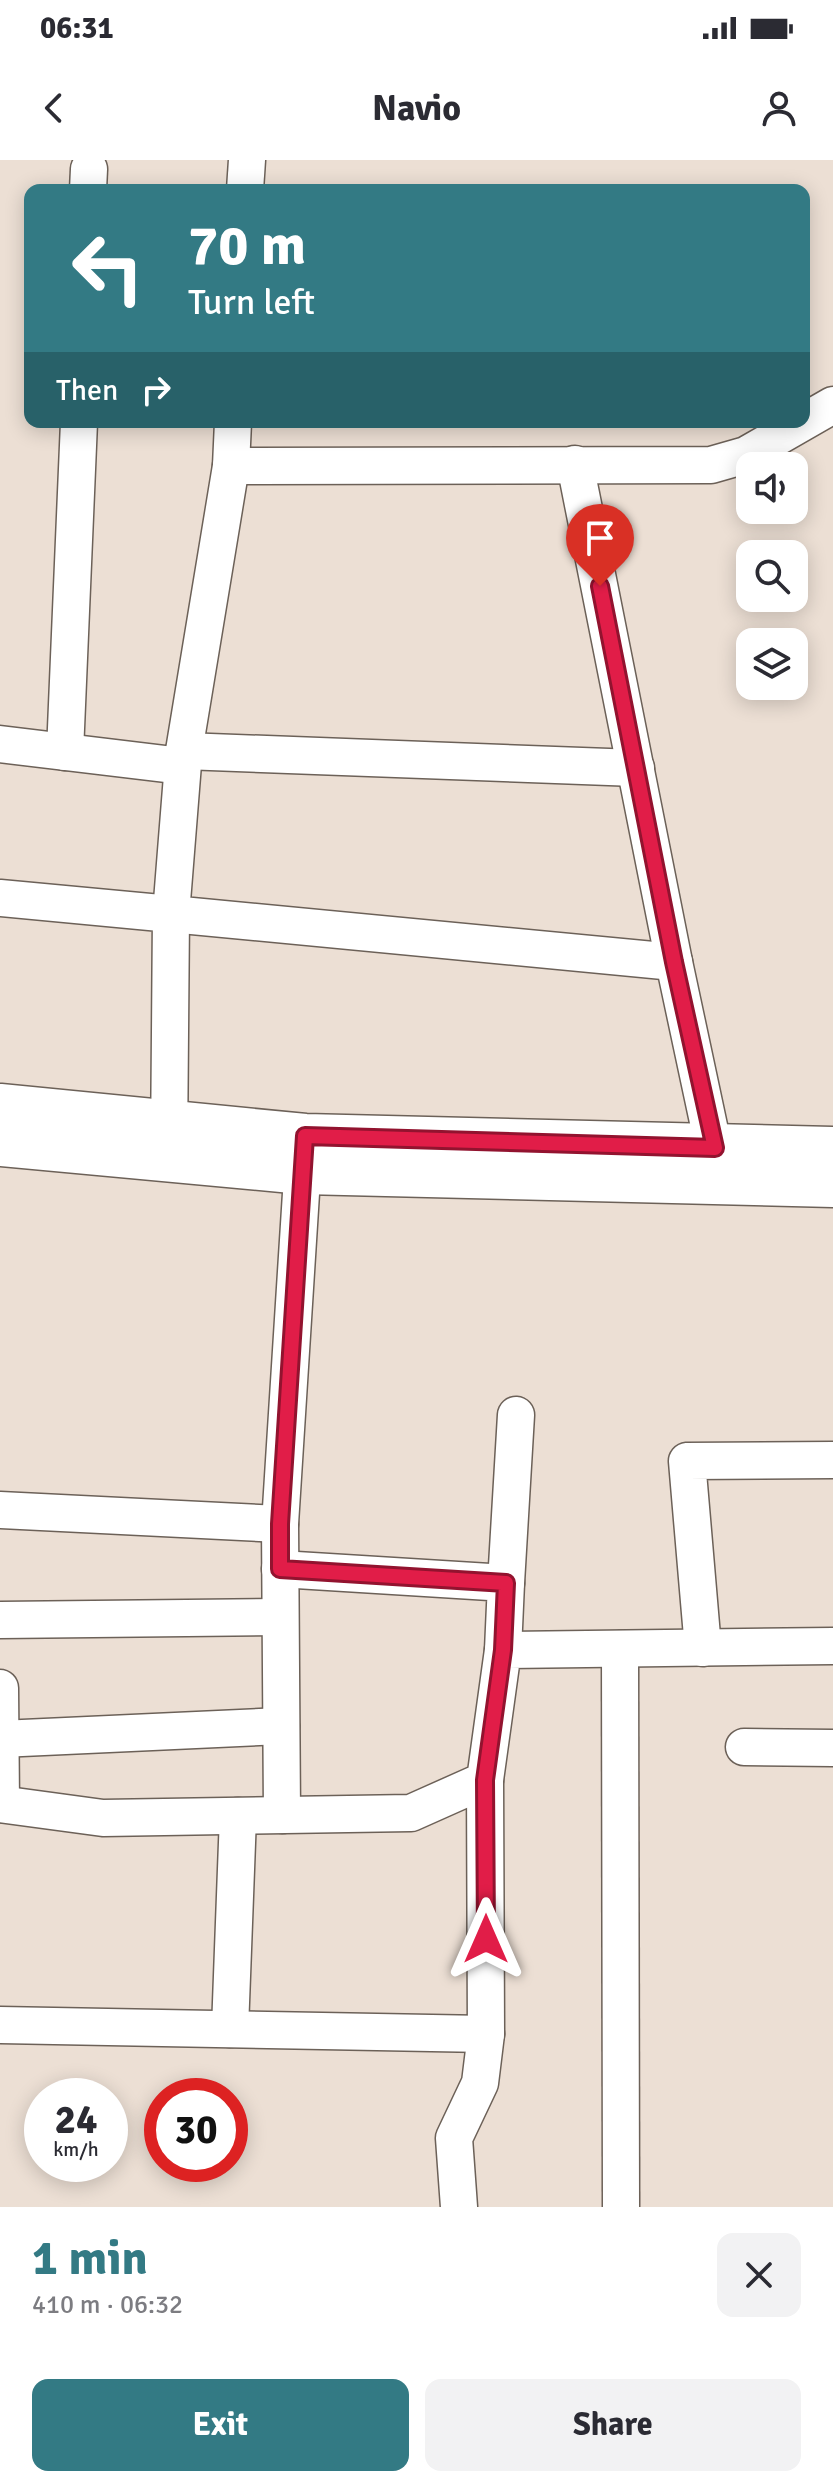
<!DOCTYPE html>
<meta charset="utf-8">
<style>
body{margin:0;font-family:Signika,sans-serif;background:#f2f2f3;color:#2b2b33;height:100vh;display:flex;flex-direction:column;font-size:30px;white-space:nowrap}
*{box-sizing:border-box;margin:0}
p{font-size:26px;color:#7c7c81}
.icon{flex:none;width:44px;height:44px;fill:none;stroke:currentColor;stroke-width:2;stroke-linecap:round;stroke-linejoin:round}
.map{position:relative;height:2047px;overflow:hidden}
.details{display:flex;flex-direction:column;background:#fff;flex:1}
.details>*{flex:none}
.top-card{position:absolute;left:24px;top:24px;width:786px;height:244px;border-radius:16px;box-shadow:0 4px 20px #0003;background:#337a84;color:#fff;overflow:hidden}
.controls{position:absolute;left:736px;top:292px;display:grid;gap:16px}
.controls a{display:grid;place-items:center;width:72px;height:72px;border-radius:16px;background:#fff;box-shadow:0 4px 20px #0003;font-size:40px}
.speed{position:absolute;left:24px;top:1918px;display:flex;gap:16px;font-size:40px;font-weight:700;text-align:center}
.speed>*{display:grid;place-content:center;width:104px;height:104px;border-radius:50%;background:#fff;box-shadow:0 4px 20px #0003;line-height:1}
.speed small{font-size:20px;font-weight:400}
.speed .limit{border:12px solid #d22;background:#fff;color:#111}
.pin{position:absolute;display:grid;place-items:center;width:68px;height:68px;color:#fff;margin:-82px -34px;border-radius:50% 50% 50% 0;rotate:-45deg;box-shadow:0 0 8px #0007}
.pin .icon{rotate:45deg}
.me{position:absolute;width:88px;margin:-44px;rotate:0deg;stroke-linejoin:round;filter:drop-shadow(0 0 6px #0008)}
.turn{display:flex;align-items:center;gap:28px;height:168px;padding:0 32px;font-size:36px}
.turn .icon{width:104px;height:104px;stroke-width:2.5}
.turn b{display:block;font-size:56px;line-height:68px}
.then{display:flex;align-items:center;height:76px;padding:0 32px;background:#0003;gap:16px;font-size:30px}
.round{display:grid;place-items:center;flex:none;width:84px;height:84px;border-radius:16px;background:#f2f2f3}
.headline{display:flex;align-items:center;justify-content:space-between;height:136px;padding:0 32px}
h1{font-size:48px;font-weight:700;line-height:60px;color:#337a84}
.primary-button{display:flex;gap:16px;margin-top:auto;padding:16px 32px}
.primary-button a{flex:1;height:92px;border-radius:16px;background:#337a84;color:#fff;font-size:32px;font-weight:700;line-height:92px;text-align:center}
.primary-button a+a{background:#f2f2f3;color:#2b2b33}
.status{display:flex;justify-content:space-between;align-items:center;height:56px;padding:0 40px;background:#fff;direction:ltr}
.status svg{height:22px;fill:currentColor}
header{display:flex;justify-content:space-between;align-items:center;height:104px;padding:0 32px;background:#fff;font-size:36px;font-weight:700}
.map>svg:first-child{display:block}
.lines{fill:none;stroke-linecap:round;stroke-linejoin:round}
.minor-casing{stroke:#6c6158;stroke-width:39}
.tertiary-casing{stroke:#6c6158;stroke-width:47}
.minor{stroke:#fff;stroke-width:36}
.tertiary{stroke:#fff;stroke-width:44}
.route-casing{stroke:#92132f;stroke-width:20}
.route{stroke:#e11d48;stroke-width:14}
</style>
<div class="status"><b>06:31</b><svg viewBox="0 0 49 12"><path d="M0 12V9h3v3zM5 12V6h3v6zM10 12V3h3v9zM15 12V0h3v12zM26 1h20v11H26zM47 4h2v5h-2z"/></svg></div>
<header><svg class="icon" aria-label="back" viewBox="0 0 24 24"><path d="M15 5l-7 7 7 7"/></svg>Navio<svg class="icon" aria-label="person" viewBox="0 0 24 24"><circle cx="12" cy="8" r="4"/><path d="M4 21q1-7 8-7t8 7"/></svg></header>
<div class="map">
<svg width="833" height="2047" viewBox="0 0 833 2047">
<rect width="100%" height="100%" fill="#ecdfd4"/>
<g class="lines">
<g class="minor-casing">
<g id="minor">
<path d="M88,30L89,9"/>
<path d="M245,30L247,0"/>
<path d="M575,304L674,802"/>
<path d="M231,306L233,262"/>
<path d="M0,584L182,606"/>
<path d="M184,591L636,608"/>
<path d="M65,592L79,262"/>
<path d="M0,738L171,754L169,990"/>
<path d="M719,1013L674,802L171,754L184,591L231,306L711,305L746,295L833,245"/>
<path d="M0,1350L280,1364"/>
<path d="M280,1409L506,1423L503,1490"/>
<path d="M506,1423L516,1255"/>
<path d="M0,1460L280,1457"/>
<path d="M703,1488L687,1301L833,1300"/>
<path d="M620,1489L621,2047"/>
<path d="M0,1528L1,1644"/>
<path d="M0,1579L281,1566"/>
<path d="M744,1587L833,1588"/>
<path d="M0,1644L103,1658L411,1653L485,1620L503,1490L833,1486"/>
<path d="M282,1655L280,1364L304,986"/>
<path d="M0,1865L486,1874L485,1620"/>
<path d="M230,1869L238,1656"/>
<path d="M459,2047L454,1978L480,1923L486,1874"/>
</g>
</g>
<g class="tertiary-casing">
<g id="tertiary">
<path d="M0,946L305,976L833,989"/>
<path d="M0,984L303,1012L833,1025"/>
</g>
</g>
<use href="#minor" class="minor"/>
<use href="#tertiary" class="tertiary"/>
</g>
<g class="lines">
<g class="route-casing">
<path id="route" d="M486,1779L485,1620L503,1490L506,1423L280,1409V1364L305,976L715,988L674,802L600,426"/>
</g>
<use href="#route" class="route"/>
</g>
</svg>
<div class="controls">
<a><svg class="icon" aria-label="sound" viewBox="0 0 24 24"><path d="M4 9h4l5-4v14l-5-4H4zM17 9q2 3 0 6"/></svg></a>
<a><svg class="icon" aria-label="search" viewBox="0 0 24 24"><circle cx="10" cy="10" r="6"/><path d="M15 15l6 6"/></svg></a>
<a><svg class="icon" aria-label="layers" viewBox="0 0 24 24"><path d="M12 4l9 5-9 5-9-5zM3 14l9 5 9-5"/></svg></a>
</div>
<div class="speed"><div>24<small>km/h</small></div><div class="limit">30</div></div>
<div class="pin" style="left:600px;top:426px;background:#d93025"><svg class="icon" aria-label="arrive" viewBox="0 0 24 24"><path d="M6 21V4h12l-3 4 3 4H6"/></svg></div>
<svg class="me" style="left:486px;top:1779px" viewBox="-20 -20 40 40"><path d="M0-17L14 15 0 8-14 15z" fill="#e11d48" stroke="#fff" stroke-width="4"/></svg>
<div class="top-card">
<div class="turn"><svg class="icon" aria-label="left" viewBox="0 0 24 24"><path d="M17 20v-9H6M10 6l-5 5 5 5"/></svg><div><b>70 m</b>Turn left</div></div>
<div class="then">Then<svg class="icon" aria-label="right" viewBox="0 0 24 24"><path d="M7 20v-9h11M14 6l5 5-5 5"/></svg></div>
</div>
</div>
<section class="details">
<div class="headline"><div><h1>1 min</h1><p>410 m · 06:32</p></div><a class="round"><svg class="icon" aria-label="close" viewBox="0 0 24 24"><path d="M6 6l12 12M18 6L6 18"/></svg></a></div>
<div class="primary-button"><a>Exit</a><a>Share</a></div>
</section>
